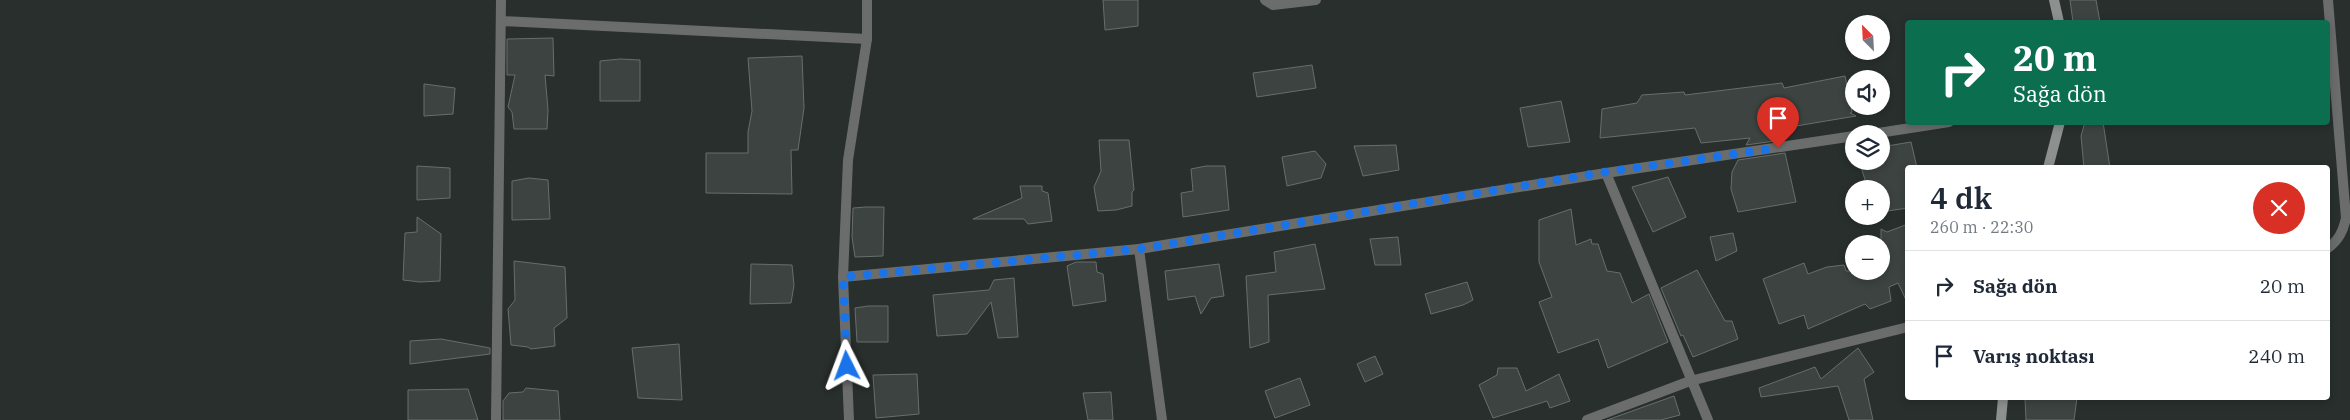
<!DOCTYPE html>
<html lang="tr">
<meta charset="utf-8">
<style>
body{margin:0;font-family:"IBM Plex Serif",serif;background:#f2f2f3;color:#1f2937;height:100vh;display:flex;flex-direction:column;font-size:19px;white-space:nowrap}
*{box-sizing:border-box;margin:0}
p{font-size:16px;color:#747a83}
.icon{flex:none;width:28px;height:28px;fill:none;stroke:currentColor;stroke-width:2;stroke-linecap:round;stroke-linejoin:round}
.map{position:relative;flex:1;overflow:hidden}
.drawer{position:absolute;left:1905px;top:165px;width:425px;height:235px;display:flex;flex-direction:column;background:#fff;border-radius:5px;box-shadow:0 2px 8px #0003}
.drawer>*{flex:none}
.top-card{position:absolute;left:1905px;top:20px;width:425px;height:105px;border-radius:5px;box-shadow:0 2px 8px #0003;background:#0b6e4f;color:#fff;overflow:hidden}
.needle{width:32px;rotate:336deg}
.fabs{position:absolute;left:1845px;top:15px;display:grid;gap:10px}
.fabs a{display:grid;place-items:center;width:45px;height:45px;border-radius:50%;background:#fff;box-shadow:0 2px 8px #0003;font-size:25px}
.pin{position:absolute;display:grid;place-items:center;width:42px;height:42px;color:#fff;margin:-51px -21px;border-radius:50% 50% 50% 0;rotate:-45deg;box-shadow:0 0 5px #0007}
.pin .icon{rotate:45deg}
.me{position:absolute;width:55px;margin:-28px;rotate:357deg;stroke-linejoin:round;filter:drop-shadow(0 0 4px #0008)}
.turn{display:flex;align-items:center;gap:18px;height:105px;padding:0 25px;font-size:22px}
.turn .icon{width:65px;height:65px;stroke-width:2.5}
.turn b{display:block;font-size:35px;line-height:42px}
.round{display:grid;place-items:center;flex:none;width:52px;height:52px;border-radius:26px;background:#f2f2f3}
.headline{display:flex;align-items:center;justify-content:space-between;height:85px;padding:0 25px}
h1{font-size:30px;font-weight:600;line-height:38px}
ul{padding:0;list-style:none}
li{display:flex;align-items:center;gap:15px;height:70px;padding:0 25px;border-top:1px solid #e0e1e3}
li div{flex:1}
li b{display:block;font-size:19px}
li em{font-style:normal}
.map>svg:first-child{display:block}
.building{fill:#3c4340;stroke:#676e6b}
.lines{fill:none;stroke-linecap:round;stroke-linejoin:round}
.street{stroke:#6a6d6c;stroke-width:10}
.secondary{stroke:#8c918f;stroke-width:10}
.route{stroke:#1a73e8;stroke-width:9;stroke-dasharray:0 16.2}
</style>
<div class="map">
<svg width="2350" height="420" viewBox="0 0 2350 420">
<rect width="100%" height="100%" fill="#282f2c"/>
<g class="building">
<path d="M1103,0H1138V26L1105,30Z"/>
<path d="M2070,0H2096L2100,22H2073Z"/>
<path d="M553,38L554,76L545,75L548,110L547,129H514L512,112L508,107L515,75H507V39Z"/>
<path d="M802,56L804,108L798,150H791L792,194L706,193V153H748V132L752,111L748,58Z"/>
<path d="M620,59L640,60V101H600V61Z"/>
<path d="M1312,65L1316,88L1257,97L1253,73Z"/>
<path d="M1845,76L1852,112L1850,113L1856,116L1790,127L1791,130L1781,132L1782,140L1746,145L1750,138L1701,143L1695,128L1600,138L1602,109L1637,103L1642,95L1684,92L1685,95L1782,83L1784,88Z"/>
<path d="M424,84L455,88L453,114L424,116Z"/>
<path d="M1561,101L1570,142L1528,147L1520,108Z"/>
<path d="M2085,122H2103L2110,168H2084L2081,136Z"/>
<path d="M1099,140H1129L1134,190L1132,192V206L1116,210L1098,211L1094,187L1101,171Z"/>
<path d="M1911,142L1917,168H1908V208L1881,212V189H1868L1859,161H1881V147Z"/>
<path d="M1396,145L1399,170L1363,176L1354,146Z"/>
<path d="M1315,151L1326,164L1321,178L1287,186L1282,157Z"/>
<path d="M1785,153L1796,202L1738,212L1731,189L1732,172L1738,160Z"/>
<path d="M417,166L450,168V198L417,200Z"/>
<path d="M1206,166H1225L1229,210L1183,217L1181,193L1193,191L1191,169Z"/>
<path d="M1668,177L1686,217L1653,232L1632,187Z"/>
<path d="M529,178L548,180L550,219L512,220V181Z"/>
<path d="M1020,186H1042V191L1048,193L1052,221L1028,224L1024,219H973L1022,198Z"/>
<path d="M866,207H884L883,256L855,257L852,237L853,208Z"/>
<path d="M1571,209L1576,245L1591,239L1592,244H1598L1607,271L1620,273L1632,303L1649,294L1668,342L1608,368L1598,339L1558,353L1539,302L1552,297L1539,262V220Z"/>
<path d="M417,217L441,234L440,281L420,282L403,280L405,233L417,232Z"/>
<path d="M1908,224V304L1898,283L1889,287L1891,301L1870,309L1865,304L1808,329L1804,315L1779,324L1763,279L1804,263L1808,274L1827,267L1844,265L1846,271H1881V260L1887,259L1881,247V229L1887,232Z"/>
<path d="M1733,233L1737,251L1716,261L1710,237Z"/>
<path d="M1398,237L1401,265H1375L1370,239Z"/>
<path d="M1315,244L1325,289L1268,295L1269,342L1250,348L1246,276L1276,272L1274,252Z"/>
<path d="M514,261L565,267L567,318L554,328L555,346L531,349L528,347L511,345L508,309L515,300Z"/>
<path d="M1076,262H1096L1097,272L1103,274L1106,301L1073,306L1067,266Z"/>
<path d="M751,264L792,265L794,285L791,303L750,304Z"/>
<path d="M1219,264L1224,296L1211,298L1201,314L1195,296L1168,300L1165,271Z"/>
<path d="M1697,270L1725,321H1732L1738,339L1693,357L1683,335L1681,336L1661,288Z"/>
<path d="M1014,278L1018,337L998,338L991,302L967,334L937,336L933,295L989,290L994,280Z"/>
<path d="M1467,282L1473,300L1463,305L1431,314L1425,294Z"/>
<path d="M868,306H888V342H857L855,308Z"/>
<path d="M441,339L490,348V354L410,364V341Z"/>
<path d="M679,344L682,400L638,398L632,348Z"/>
<path d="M1858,348L1874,372L1864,379L1873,420H1849L1838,386L1761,397L1759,388L1815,367L1821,379Z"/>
<path d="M1375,356L1383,374L1365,382L1357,364Z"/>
<path d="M1498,368H1517L1526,391L1559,374L1570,401L1550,408L1547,401L1493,418L1479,385L1497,375Z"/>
<path d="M917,374L919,414L876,418L873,375Z"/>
<path d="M1300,378L1310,405L1275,418L1265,391Z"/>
<path d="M526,388L558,391L560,420H503V401L509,393L523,392Z"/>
<path d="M468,389L478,420H408V390Z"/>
<path d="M1111,392L1113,420H1088L1083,393Z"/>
<path d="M1674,396L1680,415L1661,420H1607Z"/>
<path d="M2025,398H2077L2074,420H2026Z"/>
</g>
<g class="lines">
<g class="street">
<path d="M1265,0L1273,5L1316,0"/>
<path d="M501,21L867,39"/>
<path d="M1872,134L1949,122"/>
<path d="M1606,173L1708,420"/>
<path d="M2328,248C2339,240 2343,231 2346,218L2328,0"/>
<path d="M1139,249L1162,420"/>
<path d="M843,277L1139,249L1606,173L1854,136"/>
<path d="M496,420L501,0"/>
<path d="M849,420L843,277L848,160L867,39V0"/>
<path d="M1587,420L1690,381L1908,327"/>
</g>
<g class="secondary">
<path d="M2054,0L2059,22"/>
<path d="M2048,168L2060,122"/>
<path d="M2001,420L2003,398"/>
</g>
</g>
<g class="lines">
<path class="route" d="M847,366L843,277L1139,249L1606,172L1778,148"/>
</g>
</svg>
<div class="fabs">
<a><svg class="needle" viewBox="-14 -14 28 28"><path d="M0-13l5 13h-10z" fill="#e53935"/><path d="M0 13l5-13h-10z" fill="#747a83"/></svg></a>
<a><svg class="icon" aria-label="sound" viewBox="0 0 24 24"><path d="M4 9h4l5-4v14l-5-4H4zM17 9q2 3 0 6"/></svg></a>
<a><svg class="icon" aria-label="layers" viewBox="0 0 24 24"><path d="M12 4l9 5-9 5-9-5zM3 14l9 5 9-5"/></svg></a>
<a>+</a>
<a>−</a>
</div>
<div class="pin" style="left:1778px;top:148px;background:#d93025"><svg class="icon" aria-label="arrive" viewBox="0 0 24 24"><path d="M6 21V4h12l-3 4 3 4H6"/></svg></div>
<svg class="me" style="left:847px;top:366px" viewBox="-20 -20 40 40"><path d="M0-17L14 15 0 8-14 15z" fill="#1a73e8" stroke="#fff" stroke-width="4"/></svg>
<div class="top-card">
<div class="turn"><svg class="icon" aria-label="right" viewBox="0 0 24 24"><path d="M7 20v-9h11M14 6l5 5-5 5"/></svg><div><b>20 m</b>Sağa dön</div></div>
</div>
<section class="drawer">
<div class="headline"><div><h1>4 dk</h1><p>260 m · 22:30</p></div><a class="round" style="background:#d93025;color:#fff"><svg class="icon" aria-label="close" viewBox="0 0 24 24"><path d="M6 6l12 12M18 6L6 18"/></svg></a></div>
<ul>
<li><svg class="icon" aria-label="right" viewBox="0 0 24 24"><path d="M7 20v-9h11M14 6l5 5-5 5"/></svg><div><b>Sağa dön</b></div><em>20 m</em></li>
<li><svg class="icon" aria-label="arrive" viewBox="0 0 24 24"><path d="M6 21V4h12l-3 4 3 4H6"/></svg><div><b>Varış noktası</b></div><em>240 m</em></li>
</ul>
</section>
</div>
